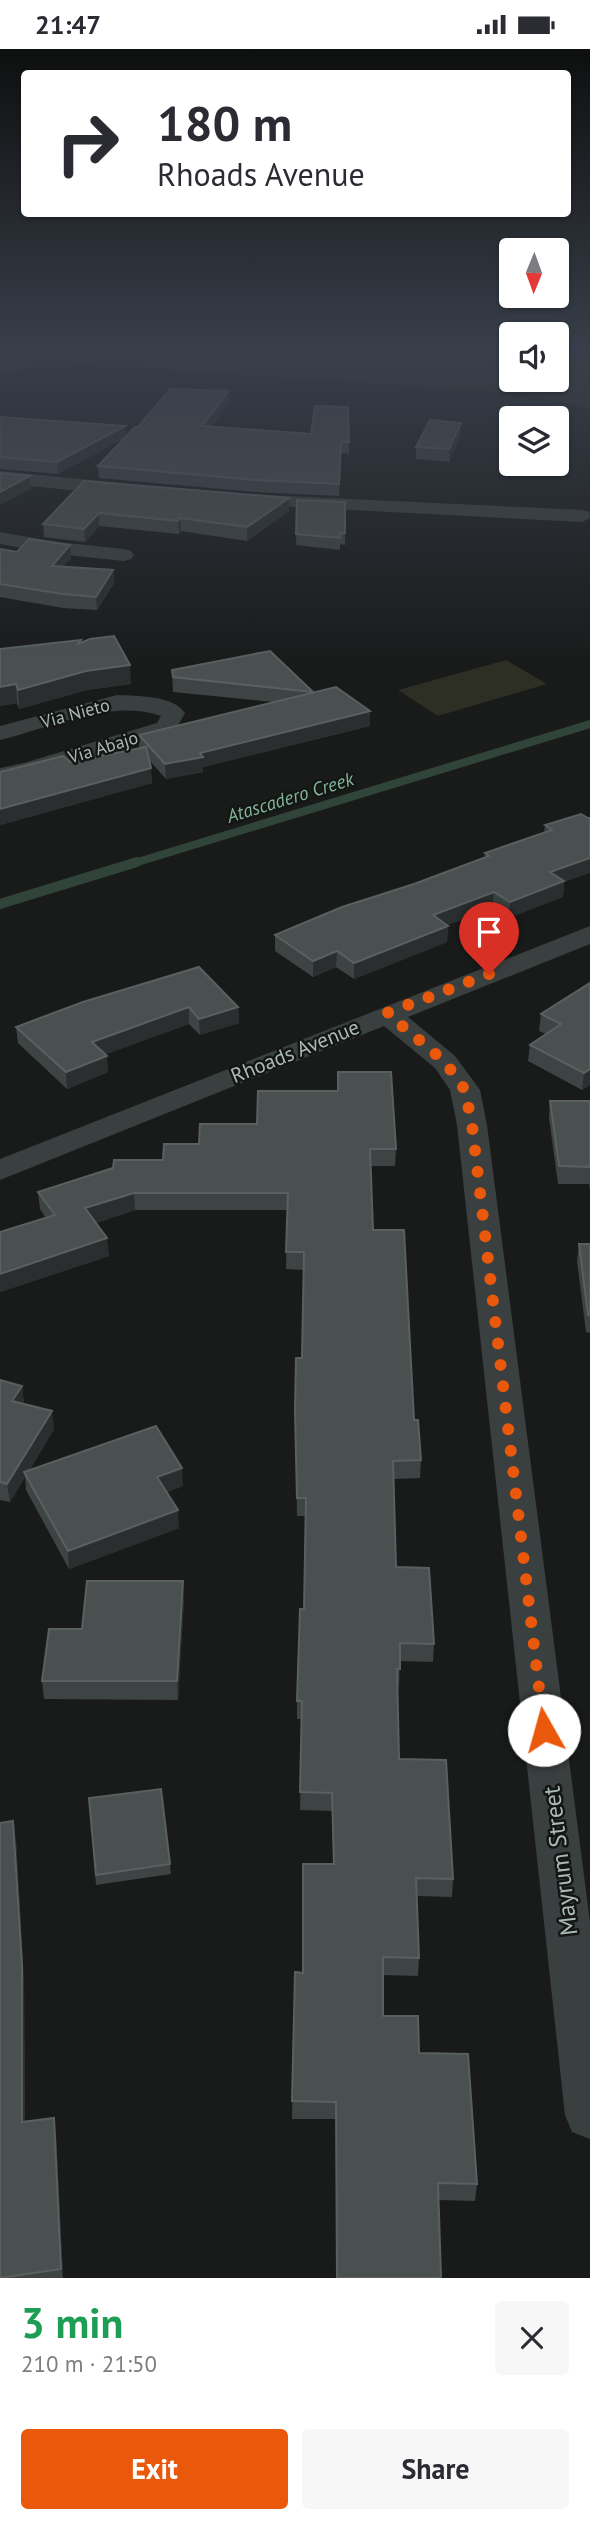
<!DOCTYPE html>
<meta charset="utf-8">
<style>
body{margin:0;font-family:"PT Sans",sans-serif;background:#f7f7f7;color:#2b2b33;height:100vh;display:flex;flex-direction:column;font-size:26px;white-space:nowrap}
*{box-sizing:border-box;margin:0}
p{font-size:23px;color:#7c7c81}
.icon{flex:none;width:38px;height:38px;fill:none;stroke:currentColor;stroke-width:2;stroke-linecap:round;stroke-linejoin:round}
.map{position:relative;height:2229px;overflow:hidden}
.panel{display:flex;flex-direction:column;background:#fff;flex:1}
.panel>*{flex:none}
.hud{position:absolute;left:21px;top:21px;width:550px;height:147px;border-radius:7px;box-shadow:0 2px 5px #0004;background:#fff;color:#2b2b33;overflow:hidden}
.needle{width:46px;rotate:181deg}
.controls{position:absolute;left:499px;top:189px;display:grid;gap:14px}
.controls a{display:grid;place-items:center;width:70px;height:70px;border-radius:7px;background:#fff;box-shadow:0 2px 5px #0004;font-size:35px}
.pin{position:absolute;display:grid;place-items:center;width:60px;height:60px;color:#fff;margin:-72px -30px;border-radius:50% 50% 50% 0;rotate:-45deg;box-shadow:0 0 7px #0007}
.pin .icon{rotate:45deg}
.me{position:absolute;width:77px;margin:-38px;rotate:353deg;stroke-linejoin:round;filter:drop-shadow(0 0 5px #0008)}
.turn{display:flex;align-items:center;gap:24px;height:147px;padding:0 21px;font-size:32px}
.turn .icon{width:91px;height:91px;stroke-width:2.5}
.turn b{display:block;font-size:49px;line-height:60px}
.round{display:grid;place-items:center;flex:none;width:74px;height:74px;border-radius:7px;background:#f7f7f7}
.summary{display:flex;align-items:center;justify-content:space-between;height:119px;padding:0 21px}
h1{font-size:42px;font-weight:800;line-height:52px;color:#1e9e55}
.action{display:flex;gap:14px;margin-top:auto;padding:14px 21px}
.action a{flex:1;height:80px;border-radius:7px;background:#ea580c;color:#fff;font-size:28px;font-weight:800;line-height:80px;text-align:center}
.action a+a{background:#f7f7f7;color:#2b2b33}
.status{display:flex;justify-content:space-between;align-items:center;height:49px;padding:0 35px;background:#fff;direction:ltr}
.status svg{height:19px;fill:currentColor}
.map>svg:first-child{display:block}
.green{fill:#2d2e24}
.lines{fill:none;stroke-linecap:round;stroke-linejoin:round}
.stream-far1{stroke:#314439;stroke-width:8}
.stream{stroke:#314439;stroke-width:10}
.street{fill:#3a403f;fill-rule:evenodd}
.wall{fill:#3e4343}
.shaded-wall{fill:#2a2e2e}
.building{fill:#4a504f;stroke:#59605f;stroke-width:2}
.route{stroke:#ea580c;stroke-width:12;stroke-dasharray:0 21.6}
.labels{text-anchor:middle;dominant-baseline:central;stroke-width:5;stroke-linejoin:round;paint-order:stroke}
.far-street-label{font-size:18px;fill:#abbab5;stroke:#141616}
.far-water-label{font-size:19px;font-style:italic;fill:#83b598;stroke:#141616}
.street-label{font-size:21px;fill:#abbab5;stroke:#141616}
.near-street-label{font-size:24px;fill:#abbab5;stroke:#141616}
</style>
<div class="status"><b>21:47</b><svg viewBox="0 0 49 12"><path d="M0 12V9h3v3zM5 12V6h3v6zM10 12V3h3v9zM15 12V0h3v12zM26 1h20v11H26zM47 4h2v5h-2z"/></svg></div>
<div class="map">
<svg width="590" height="2229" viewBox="0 0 590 2229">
<rect width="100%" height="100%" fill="#191b1b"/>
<g class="green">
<path d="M0,301H511V331H556L557,301H590V360L521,344L56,313L0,325Z"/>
<path d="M506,611L547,635L438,667L398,641Z"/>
</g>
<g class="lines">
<path class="stream-far1" d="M131,815L590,675"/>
<path class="stream" d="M0,855L137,813"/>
<g class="street">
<path d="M0,422L121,434L130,440L121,446L0,434Z"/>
<path d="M245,445L582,461L589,463L590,469L582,473L238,455L236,451L238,447Z"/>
<path d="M0,483L57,493L124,500L131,502L134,506L131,510L124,512L57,505L0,495Z"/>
<path d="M117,646C137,647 173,646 185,664L174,684L36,726L0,733V719L24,714L157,674L161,667C112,649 49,679 0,691V677Z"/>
<path d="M590,877V895L408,968L455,1007L480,1041L487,1076L590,1873V2090L572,2083L565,2066L457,1076L450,1041L435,1019L384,977L0,1131V1110Z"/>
</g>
</g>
<g class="wall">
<path d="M229,354L211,378L349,393V405L341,404L339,447L257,443L99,429L98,417L124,389L58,425L0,420V368L125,388L138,378Z"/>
<path d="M461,374V386L449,413L416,410V398Z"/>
<path d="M84,432L289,462L247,492L181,482L179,485L99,477L85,493L44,488L43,475Z"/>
<path d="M297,451L345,453V496L340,495V501L296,496Z"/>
<path d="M0,500L17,503L71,509L63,517L113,521L114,534L97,561L63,559L0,548Z"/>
<path d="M81,591V594L131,635L87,641L19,660L17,654L0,657V600Z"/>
<path d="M172,621L313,643L370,677L203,718V723L166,730L150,712L152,734L0,776V723L70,713L139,699V686L273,653L173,643Z"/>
<path d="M581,765L564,833L563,848L508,869L492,859L447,876L448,877L447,893L354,930L336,918L313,928L275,902V886L484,809L485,804L544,784L545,776Z"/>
<path d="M590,934V1036L582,1041L528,1012L530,996L546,985L539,982L541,965Z"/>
<path d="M83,953L238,958L239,974L200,986L189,975L106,1005L108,1023L67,1040L18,994L16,978Z"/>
<path d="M338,1023L396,1100L395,1117H370L373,1181L414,1371L421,1411L420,1429L394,1430L396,1518L434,1595L433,1613L400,1612L399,1638H397L399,1710L453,1830L452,1848L417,1847L419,1909L418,1927L383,1926V1967L419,2004L477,2135L475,2152L439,2151L336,2070H292L295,1923L303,1924L333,1815L332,1762L300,1761L302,1670H297V1652L304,1560L305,1467H297L295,1362L302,1309L304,1221L286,1220L287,1161H135L96,1174L109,1207L0,1243V1183L46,1169L40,1160L38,1143L163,1111L199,1095L257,1075L338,1042Z"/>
<path d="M550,1052H590V1141L589,1135H558L549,1069Z"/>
<path d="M579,1195H590V1284L586,1283L577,1212Z"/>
<path d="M0,1331L22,1337L24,1355L54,1380L29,1422L183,1437L167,1443L179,1479L69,1520L26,1441L25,1428L10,1453L0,1451Z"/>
<path d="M184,1550L178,1651L44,1650L42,1632L82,1580Z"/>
<path d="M89,1749L170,1815L171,1825L96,1836Z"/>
<path d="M16,1791L24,1934L25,2073L56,2086L63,2229H0Z"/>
</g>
<g class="shaded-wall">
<path d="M229,342V354L203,389L202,377Z"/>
<path d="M461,374V386L449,413V400Z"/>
<path d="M125,377V388L58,425L57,413Z"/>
<path d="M30,427L31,440L0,456V443Z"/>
<path d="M289,449V462L247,492V478Z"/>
<path d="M99,464V477L85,493L84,480Z"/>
<path d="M180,469L181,482L179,485L178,472Z"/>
<path d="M70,496L71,509L53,530L52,517Z"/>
<path d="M113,521L114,534L97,561L96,548Z"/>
<path d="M130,616L131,635L87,641L19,660L18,641L86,622Z"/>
<path d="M16,635L17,654L0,657V638Z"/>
<path d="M370,662V677L203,718V723L166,730L165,715L200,704Z"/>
<path d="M151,719L152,734L0,776V760Z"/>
<path d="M590,809V824L564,833L563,848L508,869L510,853L550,823Z"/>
<path d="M494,843L492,859L432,882L433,866Z"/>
<path d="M448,877L447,893L354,930V914Z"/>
<path d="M337,902L336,918L313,928V912Z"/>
<path d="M189,958V975L93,1010L92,993Z"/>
<path d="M238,958L239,974L200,986L199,970Z"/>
<path d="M107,1007L108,1023L67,1040L66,1023Z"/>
<path d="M590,1020V1036L582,1041L584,1024Z"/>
<path d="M134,1144L135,1161L87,1177L85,1159Z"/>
<path d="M107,1189L109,1207L0,1243V1225Z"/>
<path d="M22,1337L24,1355L14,1370L12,1352Z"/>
<path d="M52,1362L54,1380L26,1426L24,1423L25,1428L10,1453L7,1435Z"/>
<path d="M182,1419L183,1437L158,1446L157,1428Z"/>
<path d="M178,1461L179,1479L69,1520L68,1502Z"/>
<path d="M183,1532L184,1550L178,1651L177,1632Z"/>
<path d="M13,1772L16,1791L24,1934L25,2090L22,2073Z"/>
<path d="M54,2069L56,2086L63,2229L61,2220Z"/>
</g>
<g class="building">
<path d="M170,340L229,342L202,377L311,385L315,357L348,358L349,393H341L339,435L257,431L98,417L135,378H138Z"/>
<path d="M0,368L125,377L57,413L0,408Z"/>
<path d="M430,371L461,374L449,400L416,398Z"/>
<path d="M0,424L30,427L0,443Z"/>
<path d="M84,432L289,449L247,478L180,469L178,472L99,464L84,480L43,475Z"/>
<path d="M297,451L345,453V484H340V489L296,485Z"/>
<path d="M29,490L70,496L52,517L113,521L96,548L62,545L0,535V500L17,503Z"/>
<path d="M114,587L130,616L86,622L18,641L16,635L0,638V600L81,591L78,595L90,590Z"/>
<path d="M270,602L313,643L173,628L172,621Z"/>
<path d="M336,638L370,662L200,704L203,708L165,715L139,686Z"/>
<path d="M146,698L151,719L0,760V723L63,707L70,713Z"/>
<path d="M581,765L588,769H590V809L550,823L564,832L510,853L494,843L433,866L448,877L354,914L337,902L313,912L275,886L342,858L414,835L489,807L485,804L552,781L545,776Z"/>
<path d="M199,918L238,958L199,970L189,958L92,993L107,1007L66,1023L16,978L83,953Z"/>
<path d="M590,934V1020L584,1024L530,996L561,975L541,965Z"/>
<path d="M338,1023H391L396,1100H370L373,1181H404L414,1371H418L421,1411L393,1412L396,1518L429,1519L434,1595L400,1594V1620H397L399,1710L446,1711L453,1830L416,1829L419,1909L383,1908V1967H418L419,2004L468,2005L477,2135L438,2134L441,2229H337L336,2053L292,2052L295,1923L303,1924V1815H334L332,1744L300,1743L302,1652H297L300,1560H304L306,1449H297L295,1362L296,1309H302L304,1203H286L288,1144H134L85,1159L107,1189L0,1225V1183L55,1166L38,1143L113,1119L114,1111H163L164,1095H199L200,1075H257L258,1042H338Z"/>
<path d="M550,1052H590V1118L559,1117Z"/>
<path d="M579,1195H590V1266H588Z"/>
<path d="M0,1331L22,1337L12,1352L52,1362L7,1435L0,1433Z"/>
<path d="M156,1377L182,1419L157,1428L178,1461L68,1502L24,1423Z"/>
<path d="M87,1532H183L177,1632H42L49,1580H82Z"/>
<path d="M161,1740L170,1815L96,1826L89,1749Z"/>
<path d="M13,1772L22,1916V2073L54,2069L61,2220L0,2229V1774Z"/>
</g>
<linearGradient id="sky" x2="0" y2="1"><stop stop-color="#0e0f0f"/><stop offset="0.49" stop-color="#383f4a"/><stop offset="1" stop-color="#383f4a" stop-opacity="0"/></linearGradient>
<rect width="590" height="613" fill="url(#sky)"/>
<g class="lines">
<path class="route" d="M489,925L387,964L445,1013L465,1041L472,1076L544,1681"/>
</g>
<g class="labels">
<g class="far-street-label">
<text transform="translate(75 664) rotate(-15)">Via Nieto</text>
<text transform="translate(103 698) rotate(-17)">Via Abajo</text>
</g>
<g class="far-water-label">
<text transform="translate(290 748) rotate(-17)">Atascadero Creek</text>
</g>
<g class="street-label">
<text transform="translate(295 1002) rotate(-22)">Rhoads Avenue</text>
</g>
<g class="near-street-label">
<text transform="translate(560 1812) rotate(-97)">Mayrum Street</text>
</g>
</g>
</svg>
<div class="controls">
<a><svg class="needle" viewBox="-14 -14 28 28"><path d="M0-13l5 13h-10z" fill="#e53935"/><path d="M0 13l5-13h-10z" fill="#7c7c81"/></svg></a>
<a><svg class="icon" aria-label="sound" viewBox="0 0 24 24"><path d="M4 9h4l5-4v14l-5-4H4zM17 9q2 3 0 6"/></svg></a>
<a><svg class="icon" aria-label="layers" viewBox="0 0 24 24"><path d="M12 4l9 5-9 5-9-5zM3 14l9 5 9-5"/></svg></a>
</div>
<div class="pin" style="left:489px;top:925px;background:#d93025"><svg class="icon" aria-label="arrive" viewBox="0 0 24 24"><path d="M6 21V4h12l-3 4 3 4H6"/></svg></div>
<svg class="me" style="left:544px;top:1681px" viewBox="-20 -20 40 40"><circle r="19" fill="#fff"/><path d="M0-13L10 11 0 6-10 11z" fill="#ea580c"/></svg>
<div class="hud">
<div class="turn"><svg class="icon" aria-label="right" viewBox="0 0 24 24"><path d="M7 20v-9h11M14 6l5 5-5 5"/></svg><div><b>180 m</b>Rhoads Avenue</div></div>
</div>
</div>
<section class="panel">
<div class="summary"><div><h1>3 min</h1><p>210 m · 21:50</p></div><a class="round"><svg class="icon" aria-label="close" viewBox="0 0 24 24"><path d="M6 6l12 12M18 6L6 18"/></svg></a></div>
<div class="action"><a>Exit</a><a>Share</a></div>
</section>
